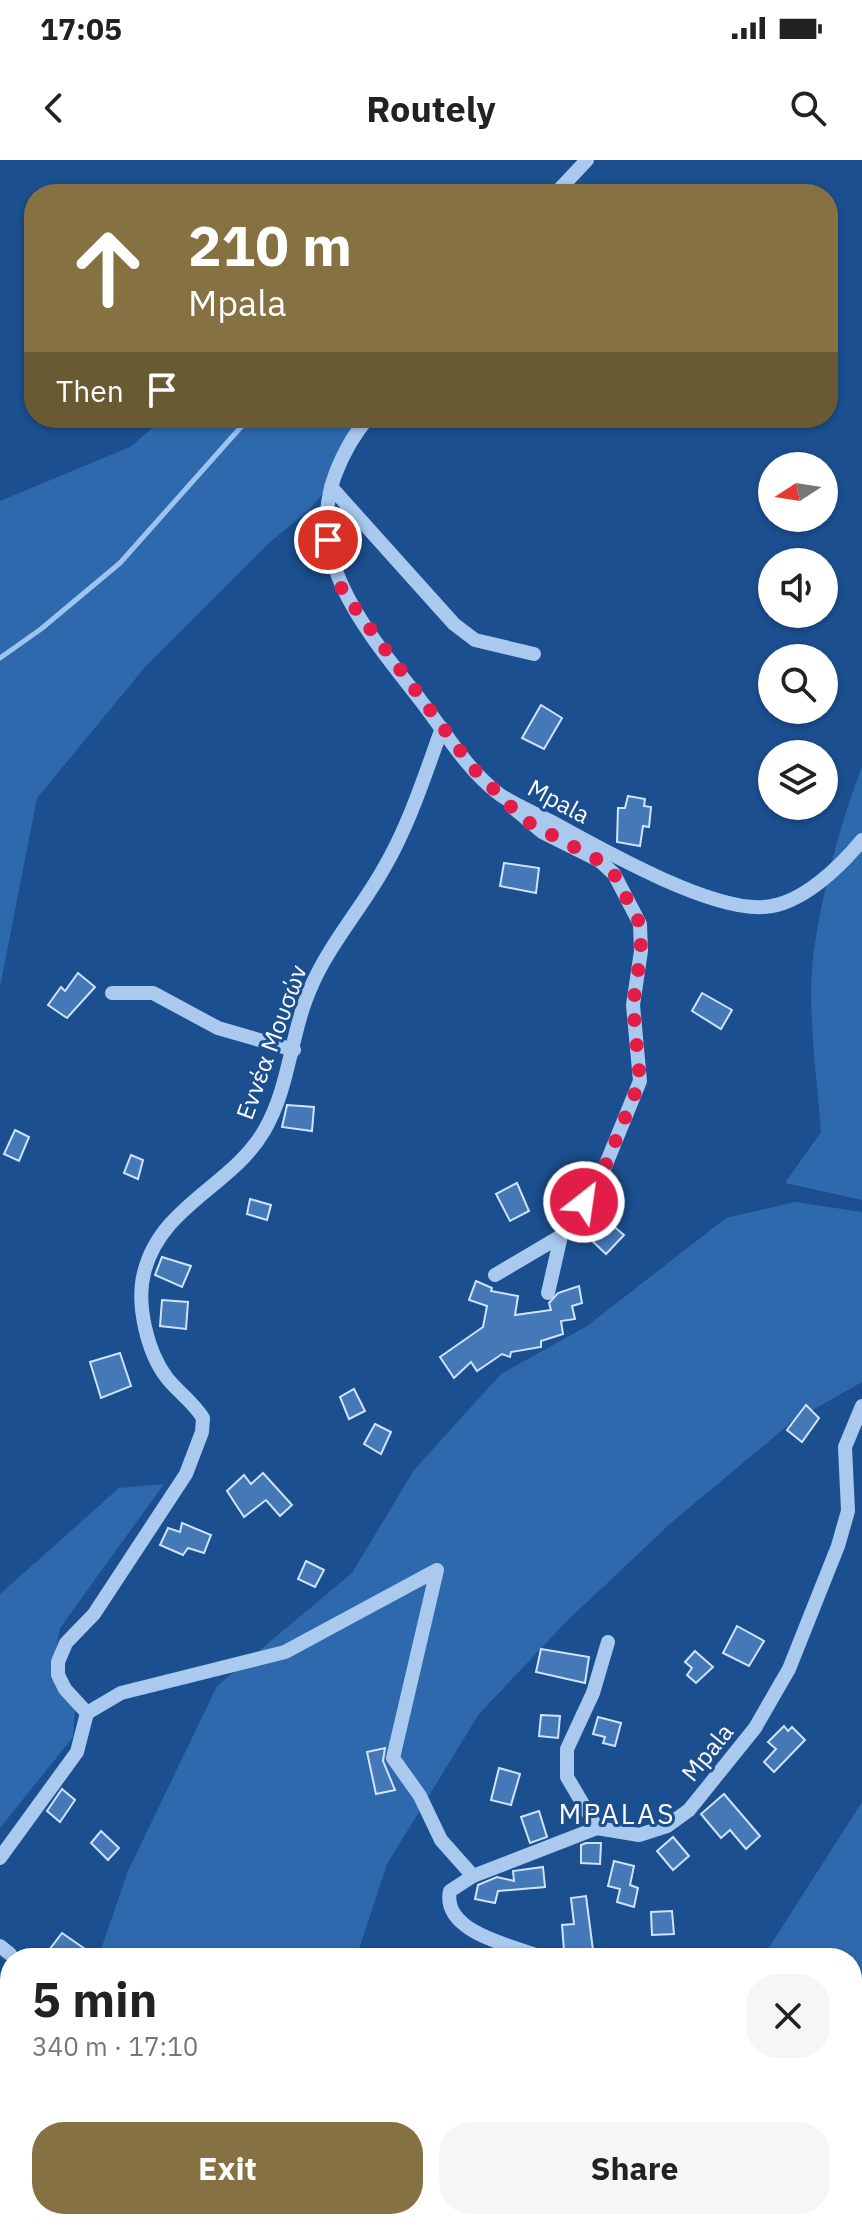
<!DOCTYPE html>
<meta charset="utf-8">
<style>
body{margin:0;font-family:"IBM Plex Sans",sans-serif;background:#f6f6f6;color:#222;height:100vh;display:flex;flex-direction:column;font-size:30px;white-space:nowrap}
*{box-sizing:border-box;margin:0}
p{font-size:26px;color:#767676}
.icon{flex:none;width:44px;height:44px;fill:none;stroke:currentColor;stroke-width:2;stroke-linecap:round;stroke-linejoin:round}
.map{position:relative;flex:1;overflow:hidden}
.sheet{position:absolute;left:0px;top:1788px;width:862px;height:282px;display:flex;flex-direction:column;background:#fff;border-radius:32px 32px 0 0;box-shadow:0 2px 6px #0004}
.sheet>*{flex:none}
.banner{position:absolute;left:24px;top:24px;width:814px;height:244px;border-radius:32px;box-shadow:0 2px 6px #0004;background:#857141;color:#fff;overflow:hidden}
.needle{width:52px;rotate:258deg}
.fabs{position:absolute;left:758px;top:292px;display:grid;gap:16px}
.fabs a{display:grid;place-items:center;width:80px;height:80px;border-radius:50%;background:#fff;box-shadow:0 2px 6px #0004;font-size:40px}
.pin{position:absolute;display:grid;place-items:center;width:68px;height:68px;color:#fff;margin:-34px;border:4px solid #fff;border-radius:50%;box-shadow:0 2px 8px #0007}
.me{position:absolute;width:88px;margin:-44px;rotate:30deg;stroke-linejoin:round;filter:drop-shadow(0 0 6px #0008)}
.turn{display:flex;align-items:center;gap:28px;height:168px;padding:0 32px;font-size:36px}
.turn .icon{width:104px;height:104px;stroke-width:2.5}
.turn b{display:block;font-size:56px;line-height:68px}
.then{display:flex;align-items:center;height:76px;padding:0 32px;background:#0003;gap:16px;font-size:30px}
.round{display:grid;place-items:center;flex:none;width:84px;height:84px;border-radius:32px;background:#f6f6f6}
.head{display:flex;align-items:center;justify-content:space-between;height:136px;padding:0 32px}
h1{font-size:48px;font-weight:700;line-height:60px}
.action{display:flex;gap:16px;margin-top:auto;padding:16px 32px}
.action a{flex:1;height:92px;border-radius:32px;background:#857141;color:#fff;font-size:32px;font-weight:700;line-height:92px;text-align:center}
.action a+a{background:#f6f6f6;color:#222}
.status{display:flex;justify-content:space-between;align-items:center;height:56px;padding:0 40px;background:#fff;direction:ltr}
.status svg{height:22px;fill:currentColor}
header{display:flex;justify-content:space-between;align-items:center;height:104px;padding:0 32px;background:#fff;font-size:36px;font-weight:700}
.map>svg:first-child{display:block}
.green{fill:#2e69ad}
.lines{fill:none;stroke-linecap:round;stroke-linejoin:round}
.stream{stroke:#9cc4f0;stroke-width:5}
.building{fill:#4478b7;stroke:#cfe3fa;stroke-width:2}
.minor{stroke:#a9c9ee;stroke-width:14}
.route{stroke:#e11d48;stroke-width:14;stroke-dasharray:0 25.2}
.labels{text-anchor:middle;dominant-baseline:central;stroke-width:6;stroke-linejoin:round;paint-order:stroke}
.street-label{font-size:24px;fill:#fff;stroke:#1b4f8f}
.quarter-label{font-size:28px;letter-spacing:2px;fill:#fff;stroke:#1b4f8f}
</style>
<div class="status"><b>17:05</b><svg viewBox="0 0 49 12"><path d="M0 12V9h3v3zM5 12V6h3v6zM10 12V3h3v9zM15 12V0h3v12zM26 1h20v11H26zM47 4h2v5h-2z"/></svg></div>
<header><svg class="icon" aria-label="back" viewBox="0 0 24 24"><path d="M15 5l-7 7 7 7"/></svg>Routely<svg class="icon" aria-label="search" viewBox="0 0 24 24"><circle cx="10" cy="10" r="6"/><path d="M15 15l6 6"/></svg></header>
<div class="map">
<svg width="862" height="2069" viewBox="0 0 862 2069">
<rect width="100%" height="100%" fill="#1b4f8f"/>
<g class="green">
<path d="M164,258H364L346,306L309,350L270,382L146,506L37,638L0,827V341L130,287Z"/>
<path d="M862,607V1040L785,1023L821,972C817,917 806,844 814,790C822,733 841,660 862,607Z"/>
<path d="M795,1042L862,1052V1222L793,1261L671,1363L567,1461L479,1554L387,1704L356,1798H98L128,1711L217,1526L352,1413L414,1310L501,1214L587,1166L726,1058Z"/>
<path d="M164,1324L60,1468L51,1519L75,1548L73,1577L0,1668V1434L119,1328Z"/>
<path d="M862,1642V2069H832L830,2060H852V1798H770L768,1789Z"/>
<path d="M0,1933L10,1934V2060H360L361,2069H0Z"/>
</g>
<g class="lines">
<path class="stream" d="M0,498L41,469L120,403L249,258"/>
</g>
<g class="building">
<path d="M541,545L562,558L544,589L522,578Z"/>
<path d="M628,636L645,639L644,646L651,647L649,667L643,666L640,686L617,682L618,648H625Z"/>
<path d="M504,703L539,708L536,733L500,726Z"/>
<path d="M78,813L95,827L67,858L48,845L61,827L65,831Z"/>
<path d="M702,833L732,850L721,869L692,851Z"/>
<path d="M287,945L314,947L312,971L282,967Z"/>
<path d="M15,970L29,977L19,1001L4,994Z"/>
<path d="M131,995L143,1000L138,1019L124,1013Z"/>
<path d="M517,1023L529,1051L510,1061L496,1034Z"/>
<path d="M250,1039L271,1045L267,1060L247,1054Z"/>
<path d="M604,1058L624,1075L606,1094L588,1077Z"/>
<path d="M162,1097L191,1106L182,1127L155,1115Z"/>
<path d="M476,1121L492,1128L491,1131L518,1136L515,1155L551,1150L549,1143L558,1133L579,1126L582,1143L572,1146L575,1159L561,1161L563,1174L541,1181V1187L511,1192L510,1197L502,1194L477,1211L471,1202L454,1218L440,1197L483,1167L487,1146L469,1140Z"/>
<path d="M162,1140L188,1142L186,1169L160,1166Z"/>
<path d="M120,1193L131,1226L101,1238L90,1202Z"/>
<path d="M354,1229L365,1251L349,1259L340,1237Z"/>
<path d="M806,1245L819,1258L802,1282L787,1270Z"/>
<path d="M375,1264L391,1272L381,1294L364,1284Z"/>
<path d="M263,1313L292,1345L280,1356L266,1340L244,1357L227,1331L244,1315L251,1324Z"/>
<path d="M182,1363L211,1375L204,1393L188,1388L183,1395L160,1385L168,1368L180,1372Z"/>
<path d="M306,1401L324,1410L315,1427L298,1419Z"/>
<path d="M737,1466L764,1481L749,1506L723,1493Z"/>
<path d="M541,1489L589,1497L585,1523L536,1512Z"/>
<path d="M695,1491L713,1507L696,1523L687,1515L692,1508L685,1502Z"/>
<path d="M541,1555L560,1556L558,1578L539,1576Z"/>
<path d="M598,1557L621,1563L615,1586L603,1583L605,1577L593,1574Z"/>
<path d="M784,1566L788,1571L792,1567L805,1580L774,1612L764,1602L776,1589L768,1582Z"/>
<path d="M385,1588L383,1601L395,1630L376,1634L367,1592Z"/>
<path d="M499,1608L520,1614L511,1645L491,1640Z"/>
<path d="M62,1629L75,1640L60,1662L47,1651Z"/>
<path d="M724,1634L760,1676L746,1689L730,1670L721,1678L701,1654Z"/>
<path d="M539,1651L547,1677L530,1683L521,1657Z"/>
<path d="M101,1671L119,1688L108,1700L91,1683Z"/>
<path d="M673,1677L689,1696L673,1710L657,1691Z"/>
<path d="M586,1683H601L600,1704L581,1703V1685Z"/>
<path d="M614,1701L634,1706L630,1725L638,1728L634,1747L617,1742L620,1729L608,1726Z"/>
<path d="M543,1707L545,1727L498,1731L495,1743L475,1739L478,1725L497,1717L514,1721L513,1711Z"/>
<path d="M586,1736L593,1790L564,1791L562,1765L574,1764L571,1738Z"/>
<path d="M672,1751L674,1774L652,1775L651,1752Z"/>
<path d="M62,1773L98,1798H43Z"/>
</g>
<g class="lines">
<g class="minor">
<path d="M555,34L587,0"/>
<path d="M368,258C353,275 343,294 335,315C303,402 371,476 421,541C445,572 467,610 499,634C514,645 535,653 552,662C601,689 710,751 764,747C801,745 840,707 862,680"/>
<path d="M331,327L454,464L475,480L534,494"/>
<path d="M442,568C425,615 409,665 384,708C361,749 329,785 311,827C290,874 290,927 264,971C232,1026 160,1046 144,1113C136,1144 147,1192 167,1218C178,1232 193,1242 203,1258L202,1272L186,1314L94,1454L66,1483L58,1502V1515L65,1529L87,1553L121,1533L285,1492L437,1410L393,1598L420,1636L441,1680L473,1716"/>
<path d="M511,646L542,672L600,701L614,714L640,764L641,791L633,845L640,921L604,1009L561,1076L548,1133"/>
<path d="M112,833H153L218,868L294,890"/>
<path d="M495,1115L561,1076"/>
<path d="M597,1668L567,1617V1589L593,1533L608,1482"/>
<path d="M0,1698L77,1592L87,1553"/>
<path d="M0,1786L10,1794"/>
<path d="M544,1798C515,1786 441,1773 450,1731L473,1716L597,1668L639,1675L667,1666L689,1650L755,1568L789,1509L838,1386L848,1351L845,1287L862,1246"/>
<path d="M583,2060L587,2069"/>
</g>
</g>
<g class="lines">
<path class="route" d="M328,380L330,400L343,432L472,607L524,660L600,701L614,714L640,764L641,791L633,845L640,921L604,1009L584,1042"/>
</g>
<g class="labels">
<g class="street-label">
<text transform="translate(559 641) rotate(28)">Mpala</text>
<text transform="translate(271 882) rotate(-70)">Εννέα Μουσών</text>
<text transform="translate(707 1592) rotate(-51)">Mpala</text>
</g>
<g class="quarter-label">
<text x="617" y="1653">MPALAS</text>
</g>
</g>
</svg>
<div class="fabs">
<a><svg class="needle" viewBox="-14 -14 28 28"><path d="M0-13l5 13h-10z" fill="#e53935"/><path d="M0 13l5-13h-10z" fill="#767676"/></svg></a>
<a><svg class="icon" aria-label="sound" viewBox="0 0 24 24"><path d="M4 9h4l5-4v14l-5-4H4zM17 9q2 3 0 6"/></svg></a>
<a><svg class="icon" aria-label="search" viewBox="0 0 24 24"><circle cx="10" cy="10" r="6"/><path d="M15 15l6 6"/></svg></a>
<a><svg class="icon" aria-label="layers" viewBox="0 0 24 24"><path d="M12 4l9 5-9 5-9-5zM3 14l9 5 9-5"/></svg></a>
</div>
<div class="pin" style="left:328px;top:380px;background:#d93025"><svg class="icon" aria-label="arrive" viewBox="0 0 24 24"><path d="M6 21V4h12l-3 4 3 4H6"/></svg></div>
<svg class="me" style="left:584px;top:1042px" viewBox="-20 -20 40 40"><circle r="17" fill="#e11d48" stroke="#fff" stroke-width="3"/><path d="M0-11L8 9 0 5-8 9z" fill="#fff"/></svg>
<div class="banner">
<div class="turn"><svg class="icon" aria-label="ahead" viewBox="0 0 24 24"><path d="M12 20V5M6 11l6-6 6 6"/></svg><div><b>210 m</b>Mpala</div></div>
<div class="then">Then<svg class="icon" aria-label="arrive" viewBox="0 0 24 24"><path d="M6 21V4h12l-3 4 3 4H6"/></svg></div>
</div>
<section class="sheet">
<div class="head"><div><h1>5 min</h1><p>340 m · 17:10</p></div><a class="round"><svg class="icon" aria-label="close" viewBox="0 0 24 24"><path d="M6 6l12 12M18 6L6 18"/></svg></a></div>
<div class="action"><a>Exit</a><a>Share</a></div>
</section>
</div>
